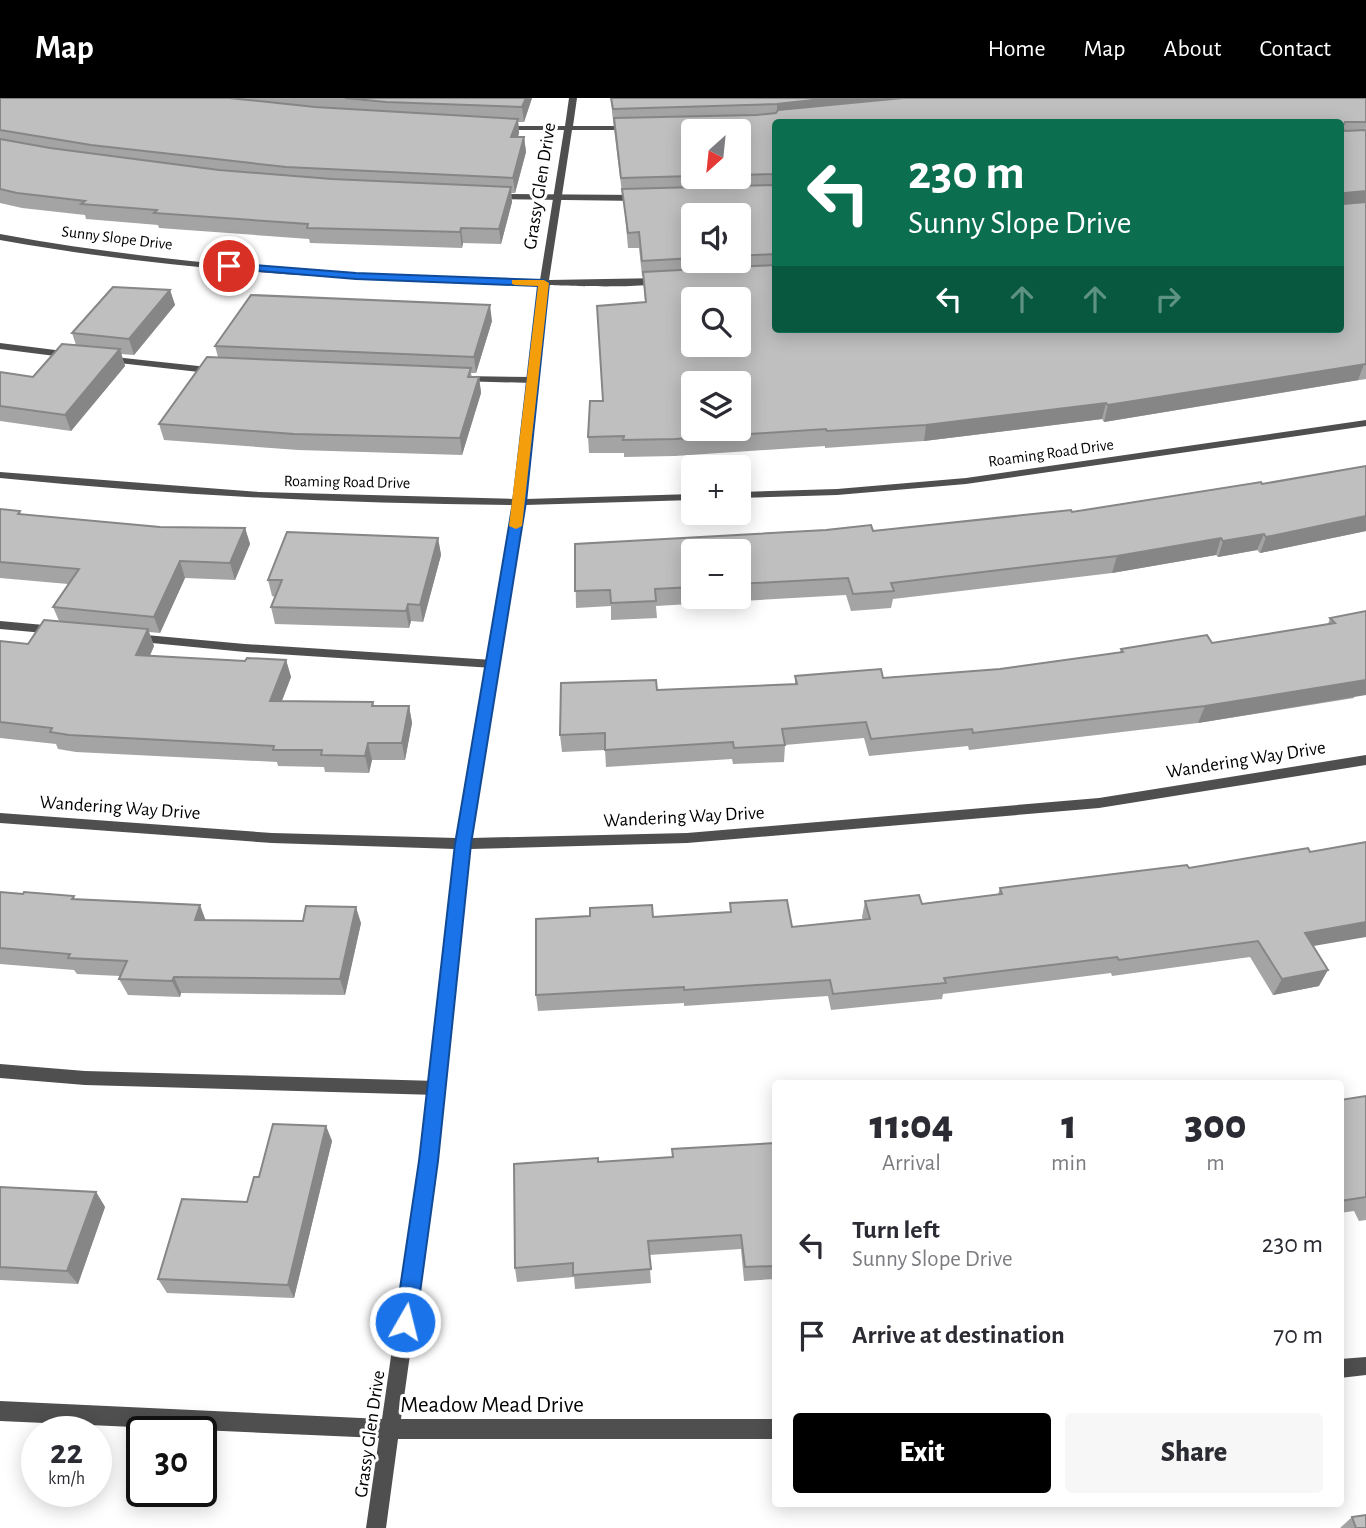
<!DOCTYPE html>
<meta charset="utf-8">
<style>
body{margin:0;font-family:"Alegreya Sans",sans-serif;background:#f7f7f7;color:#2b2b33;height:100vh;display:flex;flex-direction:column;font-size:26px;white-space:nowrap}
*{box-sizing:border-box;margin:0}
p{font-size:23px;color:#7c7c81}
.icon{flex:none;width:38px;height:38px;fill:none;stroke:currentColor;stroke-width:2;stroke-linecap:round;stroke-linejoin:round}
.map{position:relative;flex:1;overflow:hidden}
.sheet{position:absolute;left:772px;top:982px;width:572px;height:427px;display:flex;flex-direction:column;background:#fff;border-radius:7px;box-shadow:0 4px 18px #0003}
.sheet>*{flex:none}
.top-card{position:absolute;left:772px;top:21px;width:572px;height:214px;border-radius:7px;box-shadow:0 4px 18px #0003;background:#0b6e4f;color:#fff;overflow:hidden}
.needle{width:46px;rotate:207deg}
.buttons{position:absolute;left:681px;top:21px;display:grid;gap:14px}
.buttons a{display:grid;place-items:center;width:70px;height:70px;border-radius:7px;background:#fff;box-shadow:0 4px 18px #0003;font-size:35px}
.speed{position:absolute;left:21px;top:1318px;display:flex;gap:14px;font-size:35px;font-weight:700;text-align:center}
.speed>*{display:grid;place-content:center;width:91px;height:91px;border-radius:50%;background:#fff;box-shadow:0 4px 18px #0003;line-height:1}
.speed small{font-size:18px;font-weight:400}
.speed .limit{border:4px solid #111;border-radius:10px;background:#fff;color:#111}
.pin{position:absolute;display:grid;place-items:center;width:60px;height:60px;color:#fff;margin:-30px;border:4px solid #fff;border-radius:50%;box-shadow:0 2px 7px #0007}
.me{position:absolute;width:77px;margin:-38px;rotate:8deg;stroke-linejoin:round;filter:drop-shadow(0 0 5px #0008)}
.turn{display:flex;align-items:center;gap:24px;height:147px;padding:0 21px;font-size:32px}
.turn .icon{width:91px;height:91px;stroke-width:2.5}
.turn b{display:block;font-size:49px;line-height:60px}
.lanes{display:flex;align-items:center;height:66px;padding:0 21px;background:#0003;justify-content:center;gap:35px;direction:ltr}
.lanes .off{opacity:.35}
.eta{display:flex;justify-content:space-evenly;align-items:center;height:119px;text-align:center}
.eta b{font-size:42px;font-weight:800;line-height:49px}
.primary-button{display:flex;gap:14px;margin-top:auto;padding:14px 21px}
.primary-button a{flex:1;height:80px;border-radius:7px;background:#000;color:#fff;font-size:28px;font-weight:800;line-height:80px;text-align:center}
.primary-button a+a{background:#f7f7f7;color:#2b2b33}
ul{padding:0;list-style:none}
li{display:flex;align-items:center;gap:21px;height:91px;padding:0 21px}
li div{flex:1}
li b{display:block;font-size:26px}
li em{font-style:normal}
header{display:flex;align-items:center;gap:42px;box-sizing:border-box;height:98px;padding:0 35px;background:#000;color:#fff}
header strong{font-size:33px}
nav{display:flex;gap:38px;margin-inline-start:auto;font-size:24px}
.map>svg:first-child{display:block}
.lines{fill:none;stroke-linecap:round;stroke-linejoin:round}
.service{fill:#4f4f4f;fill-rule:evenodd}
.minor{fill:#4f4f4f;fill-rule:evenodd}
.wall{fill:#a4a4a4;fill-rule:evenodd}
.shaded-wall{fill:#868686}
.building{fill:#bfbfbf;stroke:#868686;stroke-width:2;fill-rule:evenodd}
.route{fill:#1a73e8;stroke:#114b97;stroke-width:2}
.slow{fill:#f59e0b}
.labels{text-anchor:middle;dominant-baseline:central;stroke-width:6;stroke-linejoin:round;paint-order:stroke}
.far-street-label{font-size:16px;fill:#000;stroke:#fff}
.street-label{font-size:19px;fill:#000;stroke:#fff}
.near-street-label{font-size:23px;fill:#000;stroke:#fff}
</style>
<header>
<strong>Map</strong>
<nav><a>Home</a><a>Map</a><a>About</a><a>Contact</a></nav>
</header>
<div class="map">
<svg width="1366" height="1430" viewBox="0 0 1366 1430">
<rect width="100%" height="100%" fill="#fff"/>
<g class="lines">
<g class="service">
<path d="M493,96L641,97L645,100L641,103L490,101L489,99Z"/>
<path d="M0,245L71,254L76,257L71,260L0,251Z"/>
<path d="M105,258L217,270L222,273L217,276L101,263L100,261Z"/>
<path d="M461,278L533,279L538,282L533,285L457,283V279Z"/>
<path d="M0,523L55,528L61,532L55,536L0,531Z"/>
<path d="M135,536L245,546L493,562L499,566L493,570L245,554L131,543L129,540L131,537Z"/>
<path d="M0,966L85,973L437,983L443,985L445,990L443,995L437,997L85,987L0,980Z"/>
</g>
<g class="minor">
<path d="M569,0H577L573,28H630L634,30L630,32H572L549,182L662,180L667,183C653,191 569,188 548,187L526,401L693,396V402L525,407L471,740L687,735L1099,700L1366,657V667L1099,710L687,745L470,751L437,1063L401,1321H775V1341H398L386,1430H366L379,1340L0,1323V1303L382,1321L419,1063L455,751L272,745L0,725V715L272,735L457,740L514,407C342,406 171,397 0,380V374L259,394L515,401L539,187C359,183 178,174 0,142V136C178,169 359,178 540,182L564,32H500L496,30L500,28H565Z"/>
<path d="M1366,322V328L966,386L837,397L738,400V394L837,391L966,380Z"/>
<path d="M1366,1259V1277L1340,1280V1261Z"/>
</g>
</g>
<g class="wall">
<path d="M0,0H532L524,24H518L519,35L518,39H524L526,54L515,95H511L512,104L501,146L463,145L462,150L310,145L309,141L159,130L158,127L86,121L85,117L22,110L0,105Z"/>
<path d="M611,0H1366V281L1104,324L1102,321L924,343L825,350V348L675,358L624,359V355H589L588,339L645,204L643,178H642L639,150H628L623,95H622L612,14ZM775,24H1340V231H775ZM738,33V79H693ZM693,117H738V163H693Z"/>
<path d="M170,192L175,207L134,257L121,256L125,268L71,333L0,323V274L33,279L76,247L72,235Z"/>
<path d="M492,223L476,275H471L472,279H479L481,295L462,357L298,352L164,342L159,326L218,259L215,248Z"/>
<path d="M1366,368V433L1260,455L1257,452L1218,459L1216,457L1112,475L893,501L891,510L851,513L846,497L656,508L657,520L611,522V508L576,510L575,446L826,432L871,427L873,433L1071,412L1072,414L1261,384L1262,386ZM693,453H738V499H693Z"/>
<path d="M0,411L20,413L21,416L160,429L245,430L250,446L235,482L185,480L160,535L149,534L154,548L150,558L245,563L286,562L291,579L282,603L373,604L374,608H409L412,625L405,662H372L369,675L325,674L324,669L278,668L277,664L76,654L58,651L56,646L0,640V543L28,546L59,523L53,509L68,486L0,480Z"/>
<path d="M438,440L441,457L423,524L411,523L409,530L275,526L271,509L275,499L272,498L268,482Z"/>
<path d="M1366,513L1354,600L1198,625L969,652L968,648L869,658L864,640L785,647L784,664L733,666L732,661L606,669L605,652L562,654L560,637L657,592L795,586V578L883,580L1000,571L1120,554L1121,551L1212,545L1328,526L1330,520Z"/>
<path d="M1189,770L1313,848L1319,888L1273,897L1250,859L1112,878L1111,875L943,896L942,901L831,912L828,898L684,908V905L538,913L536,897L590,818L653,819L730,814V805L792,829L863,822L862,819L865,803L922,806L998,796L1000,790Z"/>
<path d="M0,794L23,796L74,798L75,801L206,822L361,825L345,897L181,895L180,899L128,897L119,881L120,878L77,876L74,872L0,866Z"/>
<path d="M1366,998V1122L1359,1123L1354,1113L1340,1115V1002Z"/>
<path d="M326,1028L332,1043L294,1200L167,1195L158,1181L247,1104L259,1079Z"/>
<path d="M775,1045V1181L744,1183L741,1151L649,1157L651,1185L575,1191L574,1179L517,1184L515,1170L598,1064L672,1059Z"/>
<path d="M0,1089L96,1094L105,1109L78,1186L0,1182Z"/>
<path d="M1352,1419L1366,1430H1340Z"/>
</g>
<g class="shaded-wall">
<path d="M526,0H532L524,24L522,9Z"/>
<path d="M831,0H955L777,20V6Z"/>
<path d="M518,21L519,35L513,54L511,39Z"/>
<path d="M524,39L526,54L515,95L513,80Z"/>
<path d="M511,89L512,104L501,146L499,131Z"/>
<path d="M1366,93V107L1340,110L1345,95Z"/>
<path d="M461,130L463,145L462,150L460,134Z"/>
<path d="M170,192L175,207L134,257L129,241Z"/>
<path d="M490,207L492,223L476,275L474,259Z"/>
<path d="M120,251L125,268L71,333L65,317Z"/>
<path d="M1364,266L1358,282L1104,324L1108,307Z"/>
<path d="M479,279L481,295L462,357L460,340Z"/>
<path d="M1106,305L1102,321L924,343L926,327Z"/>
<path d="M1366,418V433L1260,455L1266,439Z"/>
<path d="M245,430L250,446L235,482L230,465Z"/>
<path d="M1264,436L1257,452L1218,459L1223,443Z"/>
<path d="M438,440L441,457L423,524L420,507Z"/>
<path d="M1221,440L1216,457L1112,475L1117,458Z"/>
<path d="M180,463L185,480L160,535L154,519Z"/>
<path d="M408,506L411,523L409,530L406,513Z"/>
<path d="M148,531L154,548L142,574L136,557Z"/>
<path d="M286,562L291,579L275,620L270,603Z"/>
<path d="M1366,582V597L1198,625L1205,608Z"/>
<path d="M409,608L412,625L405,662L402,645Z"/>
<path d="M368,645L372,662L369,675L365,658Z"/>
<path d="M200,807L206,823L195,822Z"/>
<path d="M356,809L361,825L345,897L340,881Z"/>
<path d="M1366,824V839L1296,851L1305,835Z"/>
<path d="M1328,872L1319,888L1273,897L1282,881Z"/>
<path d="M174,879L181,895L180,899L172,883Z"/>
<path d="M326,1028L332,1043L294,1200L288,1187Z"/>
<path d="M96,1094L105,1109L78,1186L67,1173Z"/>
</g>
<g class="building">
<path d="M0,0H229L315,9L518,21L511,39H524L513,80L286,69L91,47L0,32Z"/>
<path d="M345,0H526L522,9L386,4Z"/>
<path d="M611,0H831L777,6L613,11Z"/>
<path d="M903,0H1366V24H1345L1342,30L1345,33L1366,32V93L1345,95L1344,106L1366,104V266L1108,307L1106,305L926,327L827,333L826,331L675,341L623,342L624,338L588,339L590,303H603L597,208L646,204L643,174L775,167V231H1340V24H775V76L738,77V33H693V78L621,80L614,20L756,17L776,15L778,12ZM693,201H738V247H693ZM693,285H738V331H693Z"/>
<path d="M0,41L50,50L219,72L332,81L511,89L499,131L461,130L460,134L307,130L308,126L154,115L157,112L81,106L85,103L17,95L0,91Z"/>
<path d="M775,87V156L738,158V117H693V160L642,163L639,134L628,135L622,91Z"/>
<path d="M113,189L170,192L129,241L72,235Z"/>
<path d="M251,197L490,207L474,259L215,248Z"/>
<path d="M62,246L120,251L65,317L0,308V274L33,279Z"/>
<path d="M207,259L471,270L468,279H479L460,340L294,336L159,326Z"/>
<path d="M1366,368V418L1266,439L1264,436L1223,443L1221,440L1117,458L891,485L894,493L853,496L848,480L738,486V453H693V489L655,491L656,503L611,505L610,492L575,493V446L826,432L871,427L873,433L1071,412L1072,414L1261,384L1262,386Z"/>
<path d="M0,411L20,413L18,416L160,429L245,430L230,465L180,463L154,519L53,509L79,471L0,464Z"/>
<path d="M287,434L438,440L420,507L408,506L406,513L271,509L282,482H268Z"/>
<path d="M1366,513V582L1205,608L973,635L972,631L871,641L866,624L782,631L785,647L734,650L733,644L605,652V635L560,637L561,585L656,582L657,592L797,586L795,578L881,571L883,580L1000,571L1123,554L1121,551L1207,537L1212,545L1335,525L1330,520Z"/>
<path d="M44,522L148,531L136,557L245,563L247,560L286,562L270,603L373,604L372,608H409L402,645H368L365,658L321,657L322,652H273L274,648L69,637L50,634L52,630L0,624V543L28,546Z"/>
<path d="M1366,744V824L1305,835L1328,872L1282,881L1258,843L1119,862L1117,859L944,880L946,885L833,896L830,882L684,892V889L536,897V821L590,818V810L652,807L653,819L731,814L730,805L787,802L792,829L870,821L865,803L919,797L922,806L1002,796L1000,790L1187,767L1189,770L1308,750L1310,754Z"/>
<path d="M0,794L23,796L24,794L74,798L72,801L200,807L195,822L303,823L306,808L356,809L340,881L174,879L172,883L119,881L127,863L68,860L70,856L0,850Z"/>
<path d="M1366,998V1100V1099L1340,1103V1002Z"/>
<path d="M273,1026L326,1028L288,1187L158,1181L182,1101L247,1104L254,1079H259Z"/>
<path d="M775,1045V1168L745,1169L741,1137L648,1143L651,1171L573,1177V1165L515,1170L514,1066L598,1060V1064L673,1059L672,1051Z"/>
<path d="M0,1089L96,1094L67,1173L0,1169Z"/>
<path d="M1366,1417V1430H1356L1352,1419Z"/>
</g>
<path class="route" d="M229,165L356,175L544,182L549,185L526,404L471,746L438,1063L416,1224L413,1231L405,1234L398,1231L395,1224L419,1063L455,746L513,404L538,188L356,181L225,170V166Z"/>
<path class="slow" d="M512,182H544L549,185L522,428L516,431L509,428L538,188L515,187L512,186Z"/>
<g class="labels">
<g class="far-street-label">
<text transform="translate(117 140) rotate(7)">Sunny Slope Drive</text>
<text transform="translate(1051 355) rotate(-8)">Roaming Road Drive</text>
<text transform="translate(347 384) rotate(1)">Roaming Road Drive</text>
</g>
<g class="street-label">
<text transform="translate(540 88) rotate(-81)">Grassy Glen Drive</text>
<text transform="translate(1246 662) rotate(-9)">Wandering Way Drive</text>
<text transform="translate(120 710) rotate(4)">Wandering Way Drive</text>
<text transform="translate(684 719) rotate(-3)">Wandering Way Drive</text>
<text transform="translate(370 1336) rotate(-82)">Grassy Glen Drive</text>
</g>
<g class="near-street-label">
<text x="492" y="1307">Meadow Mead Drive</text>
</g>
</g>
</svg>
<div class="buttons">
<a><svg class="needle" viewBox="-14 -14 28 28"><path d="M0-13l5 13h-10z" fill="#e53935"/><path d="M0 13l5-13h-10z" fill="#7c7c81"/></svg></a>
<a><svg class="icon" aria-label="sound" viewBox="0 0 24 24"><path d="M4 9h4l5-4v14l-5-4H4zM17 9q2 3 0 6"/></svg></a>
<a><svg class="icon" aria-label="search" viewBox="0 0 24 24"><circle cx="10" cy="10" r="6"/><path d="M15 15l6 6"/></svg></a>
<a><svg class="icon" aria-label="layers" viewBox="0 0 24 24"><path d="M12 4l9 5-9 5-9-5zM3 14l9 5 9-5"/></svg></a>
<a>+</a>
<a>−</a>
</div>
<div class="speed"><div>22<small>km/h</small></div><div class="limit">30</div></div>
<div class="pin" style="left:229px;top:168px;background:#d93025"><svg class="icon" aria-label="arrive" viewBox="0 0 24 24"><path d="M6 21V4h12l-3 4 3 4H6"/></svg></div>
<svg class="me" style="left:405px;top:1224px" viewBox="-20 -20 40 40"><circle r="17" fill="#1a73e8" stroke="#fff" stroke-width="3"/><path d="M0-11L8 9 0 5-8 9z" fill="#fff"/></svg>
<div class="top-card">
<div class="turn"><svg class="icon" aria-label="left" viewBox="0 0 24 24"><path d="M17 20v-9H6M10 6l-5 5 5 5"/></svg><div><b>230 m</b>Sunny Slope Drive</div></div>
<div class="lanes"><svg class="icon" aria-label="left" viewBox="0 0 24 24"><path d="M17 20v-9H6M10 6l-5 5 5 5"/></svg><svg class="icon off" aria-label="ahead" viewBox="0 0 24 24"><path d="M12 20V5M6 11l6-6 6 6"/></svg><svg class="icon off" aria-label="ahead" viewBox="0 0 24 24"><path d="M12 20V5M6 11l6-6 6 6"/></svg><svg class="icon off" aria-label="right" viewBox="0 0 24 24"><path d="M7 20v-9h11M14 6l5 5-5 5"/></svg></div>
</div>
<section class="sheet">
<div class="eta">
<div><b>11:04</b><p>Arrival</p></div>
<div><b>1</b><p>min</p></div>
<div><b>300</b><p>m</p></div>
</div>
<ul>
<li><svg class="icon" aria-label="left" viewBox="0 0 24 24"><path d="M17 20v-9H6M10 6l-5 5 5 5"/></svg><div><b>Turn left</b><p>Sunny Slope Drive</p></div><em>230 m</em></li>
<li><svg class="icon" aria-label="arrive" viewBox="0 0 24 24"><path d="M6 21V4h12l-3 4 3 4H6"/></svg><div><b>Arrive at destination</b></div><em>70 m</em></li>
</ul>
<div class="primary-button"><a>Exit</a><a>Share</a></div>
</section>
</div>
